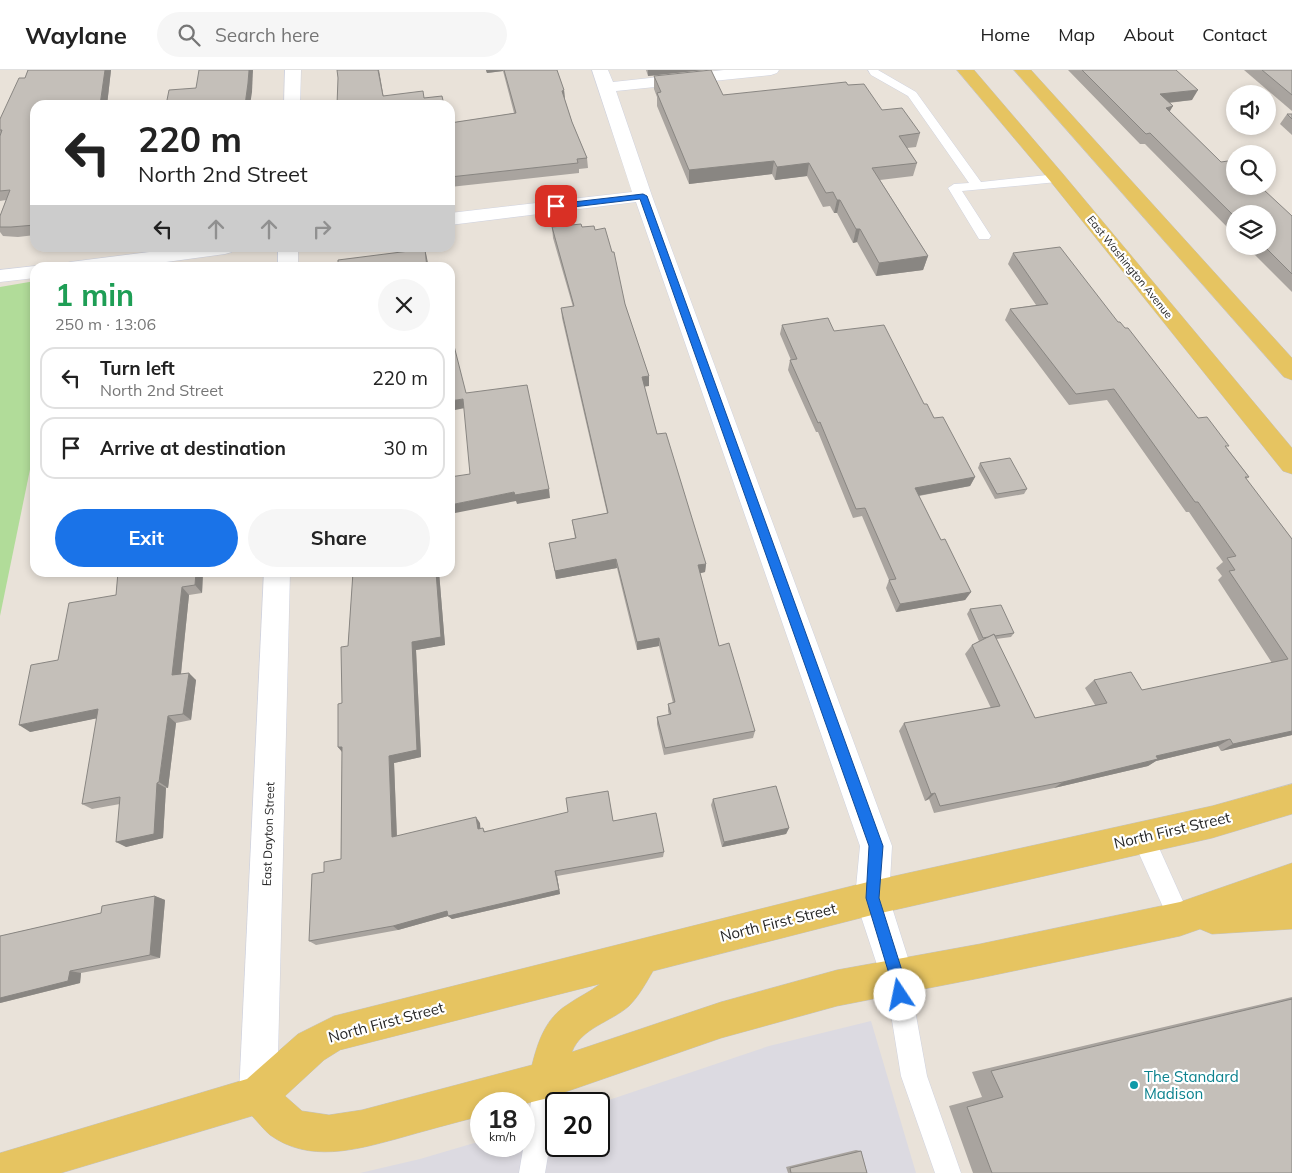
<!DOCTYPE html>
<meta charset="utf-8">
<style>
body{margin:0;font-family:Mulish,sans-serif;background:#f6f6f6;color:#222;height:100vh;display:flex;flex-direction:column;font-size:19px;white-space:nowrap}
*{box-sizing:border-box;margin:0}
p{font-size:16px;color:#767676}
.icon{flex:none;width:28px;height:28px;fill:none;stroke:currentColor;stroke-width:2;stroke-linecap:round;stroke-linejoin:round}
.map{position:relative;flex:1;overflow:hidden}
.panel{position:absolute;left:30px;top:192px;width:425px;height:315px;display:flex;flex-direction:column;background:#fff;border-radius:15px;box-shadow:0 2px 8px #0003}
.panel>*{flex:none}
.banner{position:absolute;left:30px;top:30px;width:425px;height:152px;border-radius:15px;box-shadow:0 2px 8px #0003;background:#fff;color:#222;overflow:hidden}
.controls{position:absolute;left:1226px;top:15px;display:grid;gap:10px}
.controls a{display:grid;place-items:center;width:50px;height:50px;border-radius:50%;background:#fff;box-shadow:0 2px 8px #0003;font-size:25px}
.speed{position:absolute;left:470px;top:1022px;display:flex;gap:10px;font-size:25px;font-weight:700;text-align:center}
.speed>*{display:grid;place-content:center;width:65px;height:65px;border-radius:50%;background:#fff;box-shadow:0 2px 8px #0003;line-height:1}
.speed small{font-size:12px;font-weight:400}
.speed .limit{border:2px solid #111;border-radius:8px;background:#fff;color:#111}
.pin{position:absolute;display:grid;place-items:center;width:42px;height:42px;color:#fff;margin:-21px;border-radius:10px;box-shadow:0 2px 8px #0006}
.me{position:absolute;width:55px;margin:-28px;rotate:349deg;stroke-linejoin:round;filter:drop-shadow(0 0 4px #0008)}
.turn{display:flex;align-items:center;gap:18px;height:105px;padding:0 25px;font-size:22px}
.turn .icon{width:65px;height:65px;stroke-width:2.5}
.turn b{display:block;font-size:35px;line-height:42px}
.lanes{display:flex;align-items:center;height:48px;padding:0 25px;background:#0003;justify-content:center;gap:25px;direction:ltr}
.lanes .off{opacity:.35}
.round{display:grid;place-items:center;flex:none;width:52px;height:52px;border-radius:26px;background:#f6f6f6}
.head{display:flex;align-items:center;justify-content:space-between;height:85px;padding:0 25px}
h1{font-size:30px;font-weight:700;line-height:38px;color:#1e9e55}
.cta{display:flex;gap:10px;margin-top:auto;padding:10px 25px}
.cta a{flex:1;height:58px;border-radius:30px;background:#1a73e8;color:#fff;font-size:20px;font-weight:700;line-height:58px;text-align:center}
.cta a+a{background:#f6f6f6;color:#222}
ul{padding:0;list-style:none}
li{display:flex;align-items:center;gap:15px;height:62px;margin:0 10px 8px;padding:0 15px;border:2px solid #e0e0e0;border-radius:15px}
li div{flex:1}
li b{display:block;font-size:19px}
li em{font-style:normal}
header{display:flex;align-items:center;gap:30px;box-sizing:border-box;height:70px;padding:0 25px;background:#fff;border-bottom:1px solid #e0e0e0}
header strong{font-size:24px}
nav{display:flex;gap:28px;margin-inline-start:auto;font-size:18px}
.search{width:350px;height:45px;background:#f6f6f6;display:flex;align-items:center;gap:12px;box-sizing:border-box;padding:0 18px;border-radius:28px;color:#767676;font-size:19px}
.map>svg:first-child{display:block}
.industrial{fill:#dcdae1}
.green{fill:#b1dc99}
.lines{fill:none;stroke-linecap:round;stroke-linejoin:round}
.service-casing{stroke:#cfd2df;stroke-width:1}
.minor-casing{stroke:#cfd2df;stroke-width:1}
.primary-casing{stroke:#c3c3c3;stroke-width:1}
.service{fill:#fff;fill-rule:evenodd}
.minor{fill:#fff;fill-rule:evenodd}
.primary{fill:#e6c461;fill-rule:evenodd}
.wall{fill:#a9a49f}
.shaded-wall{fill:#898682}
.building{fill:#c4bfb9;stroke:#898682}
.route{fill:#1a73e8;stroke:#114b97}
.culture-dot{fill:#0f9aa8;stroke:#fff;stroke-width:2}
.labels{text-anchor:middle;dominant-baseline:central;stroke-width:4.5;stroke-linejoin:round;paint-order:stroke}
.far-street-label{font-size:11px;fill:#272727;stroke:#fff}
.street-label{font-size:12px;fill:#272727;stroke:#fff}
.near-street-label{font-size:15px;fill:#272727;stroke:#fff}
.near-culture-label{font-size:15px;fill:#0d838f;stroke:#fff;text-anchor:start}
</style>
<header>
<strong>Waylane</strong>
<div class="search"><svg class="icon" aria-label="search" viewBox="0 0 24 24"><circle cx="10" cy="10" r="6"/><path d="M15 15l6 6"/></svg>Search here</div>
<nav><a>Home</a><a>Map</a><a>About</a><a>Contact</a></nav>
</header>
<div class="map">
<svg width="1292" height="1103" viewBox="0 0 1292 1103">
<rect width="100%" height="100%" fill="#e9e2d9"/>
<path class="industrial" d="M871,951L916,1103H360L420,1089L481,1071V1076H524V1057L556,1047V1076H599V1034H597L769,976Z"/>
<path class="green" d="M35,211V375L0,546V217Z"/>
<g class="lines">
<g class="service-casing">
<g id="service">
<path d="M868,0H878L916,22L981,112L1057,104L1063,108L1057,112L962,121L991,166L989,169H979L948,118L954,114L969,113L908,26L871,5Z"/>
<path d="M1143,757L1151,760L1191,849L1188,857L1180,860L1172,857L1132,768L1135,760Z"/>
<path d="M897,895L905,899L909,907L927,1006L961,1103H935L901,1006L885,907L889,899Z"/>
<path d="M548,996L557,1000L561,1009L545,1103H519L535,1009L539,1000Z"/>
</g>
</g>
<g class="minor-casing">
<g id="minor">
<path d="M285,0H301L300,35H284Z"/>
<path d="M592,0H608L613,12L724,0H779L777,3L771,5L616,21L652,126L892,776L889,828L914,907L909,919L897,924L885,919L855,828L860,776L636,132L450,155V143L632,122Z"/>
<path d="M181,178H235L232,182L225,184L122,198H60L63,194L70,192Z"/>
<rect x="278" y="178" width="20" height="20"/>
<path d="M35,196L42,198H35V208L0,212V200Z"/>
<path d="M264,502H290L277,1025L271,1038L258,1044L245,1038L239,1025Z"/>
</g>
</g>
<g class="primary-casing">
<g id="primary">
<path d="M957,0H974L1063,104L1292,378V404L1283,401L1051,112Z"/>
<path d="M1014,0H1031L1292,288V310L1284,307Z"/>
<path d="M1292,714V744L1212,768L872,845L653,901C646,913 639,926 629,936C611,952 581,958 572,982L721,932L837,900L980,874L1180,832L1292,793V859L1212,864L1200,859L1180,866L980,908L837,936L721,968L548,1028L524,1034H481V1046C453,1053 424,1061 396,1069C355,1080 309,1093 270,1065C264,1060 258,1052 252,1046L61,1103H0V1083L247,1009L298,964L334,946L872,811L1212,736ZM600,914C590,922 578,927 567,935C546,948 538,971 532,995L362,1040L329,1045L302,1041L285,1026L324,990L340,980Z"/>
</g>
</g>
<use href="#service" class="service"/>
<use href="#minor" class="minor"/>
<use href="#primary" class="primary"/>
</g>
<g class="wall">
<path d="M28,0H111L107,35H35V165L18,167L3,166L0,162V146L6,130L0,131V49L25,8Z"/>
<path d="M486,0H557L564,20L565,30L572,52L587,88L588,98L579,99V103L450,117V53L514,43L503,1L487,3Z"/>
<path d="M646,0H704L648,6Z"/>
<path d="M1068,0H1176L1192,30L1169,33L1170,42L1221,92L1292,146V222L1246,176H1268L1235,144V165L1145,74H1140Z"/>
<path d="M1244,0H1292V41Z"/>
<path d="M654,6L723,25L848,15L882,40L920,63L916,77L907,78L917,93L913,106L880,110L928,186L923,200L876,206L857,172L853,173L837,143H834L830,136L823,137L807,106L775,110L772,104L689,114L657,36V27L654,19Z"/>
<path d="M1287,44H1292V65L1280,54Z"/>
<path d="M552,157H582L595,160L625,234L649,316H644L657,364L706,494L705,502L700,503L719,576L755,661L753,668L664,685L657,654V647L669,645L668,641V634L673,633L659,576L637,580L617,498L556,509L549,473L575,468L572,450L607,443L562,248L561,238L573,237L553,168Z"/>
<path d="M1013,183L1118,252L1198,348L1227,378L1249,407L1246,409L1292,469V665L1221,681L1218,676L1156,691L1148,696L1054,718L934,743L929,729L925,731L899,661L904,653L991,638L965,584L972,575L979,571L967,544L970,539L1014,563L1011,567L996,569L1035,648L1095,635L1085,618L1094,610L1142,620L1272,593L1218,510L1222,506L1216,498L1223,492L1189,442H1186L1107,330L1069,335L1005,250L1010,239L1036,235L1008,194Z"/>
<path d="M782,255L834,261L924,334L934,348L975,407L970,416L919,426L941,470L971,522L965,530L896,542L886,518L889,510L862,446L853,448L818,362H816L788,300L790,290H791L780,264Z"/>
<path d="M980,393L1027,419L1024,424L995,429L978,398Z"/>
<path d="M118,502H203L202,523L189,525L181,604L196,610L191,650L176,653L168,718H166L163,768L126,777L120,734L92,739L82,734L97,648L30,662L58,590L116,525Z"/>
<path d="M337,502H439L445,575L416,580L421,687L394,693L397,766L480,753V758L485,761L613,751L664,782L663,787L557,806L560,824L452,849L448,846L398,860L316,875L309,871L324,802L341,789L342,682L338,677L342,633L348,576L353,504L339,506Z"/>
<path d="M713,729L789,758L786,764L722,777L711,735Z"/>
<path d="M155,826L165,830L160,888L81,903L80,913L0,933V866L101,843Z"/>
<path d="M1292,927V1103H973L949,1036L982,1027L972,1002Z"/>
<path d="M856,1080L861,1081L867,1103H788L786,1097Z"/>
</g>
<g class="shaded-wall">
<path d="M105,0H111L107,35H100Z"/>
<path d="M249,0H253L252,22L250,35H245Z"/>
<path d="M378,0H379L385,35L383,26Z"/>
<path d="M486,0H503V1L487,3Z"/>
<path d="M648,0H704L648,6Z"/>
<path d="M564,20L565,30L562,21Z"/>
<path d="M1198,20L1192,30L1155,34L1160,24Z"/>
<path d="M1173,36L1167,46L1166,38Z"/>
<path d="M774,91L772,104L689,114V100Z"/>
<path d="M809,93L807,106L775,110L777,97Z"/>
<path d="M837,130H840L837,143H834Z"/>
<path d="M856,159H860L857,172L853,173Z"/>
<path d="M425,179L427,188L429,198H427Z"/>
<path d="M928,186L923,200L876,206L879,193Z"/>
<path d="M649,306V316L642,317V307Z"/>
<path d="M463,329L465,338L450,341V331Z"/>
<path d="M975,407L970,416L911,427L915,418Z"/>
<path d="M549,419L550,428L517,434L516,431L450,444V435L514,422Z"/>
<path d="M616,489L617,498L556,509L555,501Z"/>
<path d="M706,494L705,502L697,504L698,495Z"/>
<path d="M196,502H203L202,523L195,515Z"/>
<path d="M436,502H439L445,575L416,580L421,687L394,693L397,772L392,767L389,686L412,572Z"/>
<path d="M182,517L189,525L180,612L172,605Z"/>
<path d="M971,522L965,530L896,542L900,534Z"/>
<path d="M659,568V576L637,580V572Z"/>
<path d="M189,603L196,610L191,650L183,644Z"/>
<path d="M98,639L108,646L30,662L19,655Z"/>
<path d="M168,646L176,653L168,718L159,712Z"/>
<path d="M1292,661V665L1221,681L1233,674Z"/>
<path d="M1230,669L1218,676L1156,691L1148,696L1054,718L1063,712L1156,686Z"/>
<path d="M338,677H342L344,684Z"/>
<path d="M157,713L166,718L163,768L126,777L116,772Z"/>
<path d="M935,723L929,729L925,731L931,724Z"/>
<path d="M476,747L480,753L481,764L478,759Z"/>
<path d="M789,758L786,764L722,777L724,772Z"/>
<path d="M555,801L557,806L560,824L452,849L448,846L398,860L393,856Z"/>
<path d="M155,826L165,830L160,888L150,885Z"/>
<path d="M70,901L81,903L80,913L0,933V928Z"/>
</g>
<g class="building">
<path d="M28,0H105L100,35H35V155L11,157H0V146L10,120L0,121V66L2,60H0V49L19,8H25Z"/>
<path d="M199,0H249L248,13L245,35H166L169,20L196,18Z"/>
<path d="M337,0H378L383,26L423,21L424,28L442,26L444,35H335H337L338,8Z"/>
<path d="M504,0H557L564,20L562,21L572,52L587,88L577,89L578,93L450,107V53L516,43Z"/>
<path d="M711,0L723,25L846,12L848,15L864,14L882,40L902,38L920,63L899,66L917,93L872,98L928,186L879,193L860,159H856L840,130H837L833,122L826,123L809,93L777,97L774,91L689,100L657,23L661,22L654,6Z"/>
<path d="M1082,0H1176L1198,20L1160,24L1173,36L1166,38L1221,92L1228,91L1235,98V116H1254L1258,120H1264L1292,146V204L1264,176H1268V144H1235V147L1150,63L1146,64Z"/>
<path d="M1262,0H1292V25Z"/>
<path d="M1287,44H1292V49Z"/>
<path d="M581,154L582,157L594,156L595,160L605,158L612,182H614L625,234L649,306L642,307L657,364L666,363L706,494L698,495L719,576L729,573L755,661L665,678L657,647L671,644L668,634L675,632L659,568L637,572L616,489L555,501L549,473L576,468L572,450L608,443L561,238L574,236L552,157Z"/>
<path d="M1060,177L1118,252H1120L1125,258H1128L1198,348L1207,347L1229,376H1225L1249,407H1245L1292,469V661L1233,674L1230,669L1156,686L1158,689L1063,712L940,736L935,723L931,724L904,653L1000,636L972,575L994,564L1035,648L1107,633L1094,610L1131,602L1142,620L1288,589L1229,501L1235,500L1227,488L1236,486L1198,432H1195L1114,319L1076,324L1010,239L1048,234L1013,183Z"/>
<path d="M425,179L427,198H338V190Z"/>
<path d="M828,248L834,261L884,255L924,334H927L934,348L943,347L975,407L915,418L941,470L945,469L971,522L900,534L889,510L896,509L865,438L856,439L820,352L818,353L790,290L797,289L782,255Z"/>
<path d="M450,260L466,323L527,315L549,419L515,425L514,422L450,435V407L470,404L463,329L450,331Z"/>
<path d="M1010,388L1027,419L997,424L980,393Z"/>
<path d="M118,502H196L195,515L182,517L172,605L189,603L183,644L168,646L159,712L157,713L154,764L116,772L120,727L82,734L98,639L19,655L31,595L58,590L69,533L116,525Z"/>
<path d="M353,502H436L441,567L412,572L417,680L389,686L392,767L476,747L478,759L483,758L484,762L568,742L566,728L608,721L613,751L656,743L664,782L555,801L559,820L448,846L447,841L393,856L309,871L312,804L324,802V792L341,789L342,677H338V634L342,633L341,577L348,576Z"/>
<path d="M1001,535L1014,563L995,566L994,564L988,567L983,568L970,539Z"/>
<path d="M776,716L789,758L724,772L713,729Z"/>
<path d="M155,826L150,885L70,901L68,911L0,928V866L101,843L102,836Z"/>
<path d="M1292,929V1103H992L967,1037L1003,1027L991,1001Z"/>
<path d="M861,1081L867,1103H791L790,1098Z"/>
</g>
<path class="route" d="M643,124L647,126L883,776L879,828L904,907L907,925L905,930L900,932L894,930L890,907L866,828L869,776L640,129L556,139L552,136L556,134Z"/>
<circle class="culture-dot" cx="1134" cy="1015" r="5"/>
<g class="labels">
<g class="far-street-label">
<text transform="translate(1130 197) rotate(51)">East Washington Avenue</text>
</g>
<g class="street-label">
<text transform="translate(268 764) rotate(-88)">East Dayton Street</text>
</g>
<g class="near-street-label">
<text transform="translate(1172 760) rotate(-13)">North First Street</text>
<text transform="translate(778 852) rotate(-14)">North First Street</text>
<text transform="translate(386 952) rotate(-15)">North First Street</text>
</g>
<g class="near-culture-label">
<text x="1144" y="1006">The Standard<tspan x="1144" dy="17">Madison</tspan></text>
</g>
</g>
</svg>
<div class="controls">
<a><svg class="icon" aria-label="sound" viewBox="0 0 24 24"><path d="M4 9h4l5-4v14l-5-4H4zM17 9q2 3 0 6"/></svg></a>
<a><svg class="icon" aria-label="search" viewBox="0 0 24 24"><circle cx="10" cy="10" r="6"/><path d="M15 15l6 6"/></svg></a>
<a><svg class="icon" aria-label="layers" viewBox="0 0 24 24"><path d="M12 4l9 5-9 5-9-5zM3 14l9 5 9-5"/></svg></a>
</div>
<div class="speed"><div>18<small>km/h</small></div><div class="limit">20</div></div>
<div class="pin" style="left:556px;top:136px;background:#d93025"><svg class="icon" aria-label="arrive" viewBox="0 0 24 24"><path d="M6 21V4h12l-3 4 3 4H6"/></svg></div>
<svg class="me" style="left:900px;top:925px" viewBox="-20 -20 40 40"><circle r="19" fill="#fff"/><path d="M0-13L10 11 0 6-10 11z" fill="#1a73e8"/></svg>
<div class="banner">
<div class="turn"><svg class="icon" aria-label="left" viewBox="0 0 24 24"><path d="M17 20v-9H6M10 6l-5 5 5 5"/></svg><div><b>220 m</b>North 2nd Street</div></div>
<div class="lanes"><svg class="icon" aria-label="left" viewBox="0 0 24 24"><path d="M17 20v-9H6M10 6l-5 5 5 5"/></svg><svg class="icon off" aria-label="ahead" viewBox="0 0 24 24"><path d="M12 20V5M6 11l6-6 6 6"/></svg><svg class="icon off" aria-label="ahead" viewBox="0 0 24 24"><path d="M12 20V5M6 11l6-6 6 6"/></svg><svg class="icon off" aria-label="right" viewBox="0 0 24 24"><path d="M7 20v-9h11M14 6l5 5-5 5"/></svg></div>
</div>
<section class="panel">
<div class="head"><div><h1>1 min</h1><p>250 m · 13:06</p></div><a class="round"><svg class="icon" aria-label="close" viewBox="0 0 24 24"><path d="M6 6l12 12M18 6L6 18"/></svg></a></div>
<ul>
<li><svg class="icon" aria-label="left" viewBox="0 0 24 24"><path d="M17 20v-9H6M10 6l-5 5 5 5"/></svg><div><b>Turn left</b><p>North 2nd Street</p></div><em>220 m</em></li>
<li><svg class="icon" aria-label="arrive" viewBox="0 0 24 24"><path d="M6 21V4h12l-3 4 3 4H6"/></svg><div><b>Arrive at destination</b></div><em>30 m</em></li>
</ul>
<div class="cta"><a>Exit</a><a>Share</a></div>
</section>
</div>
